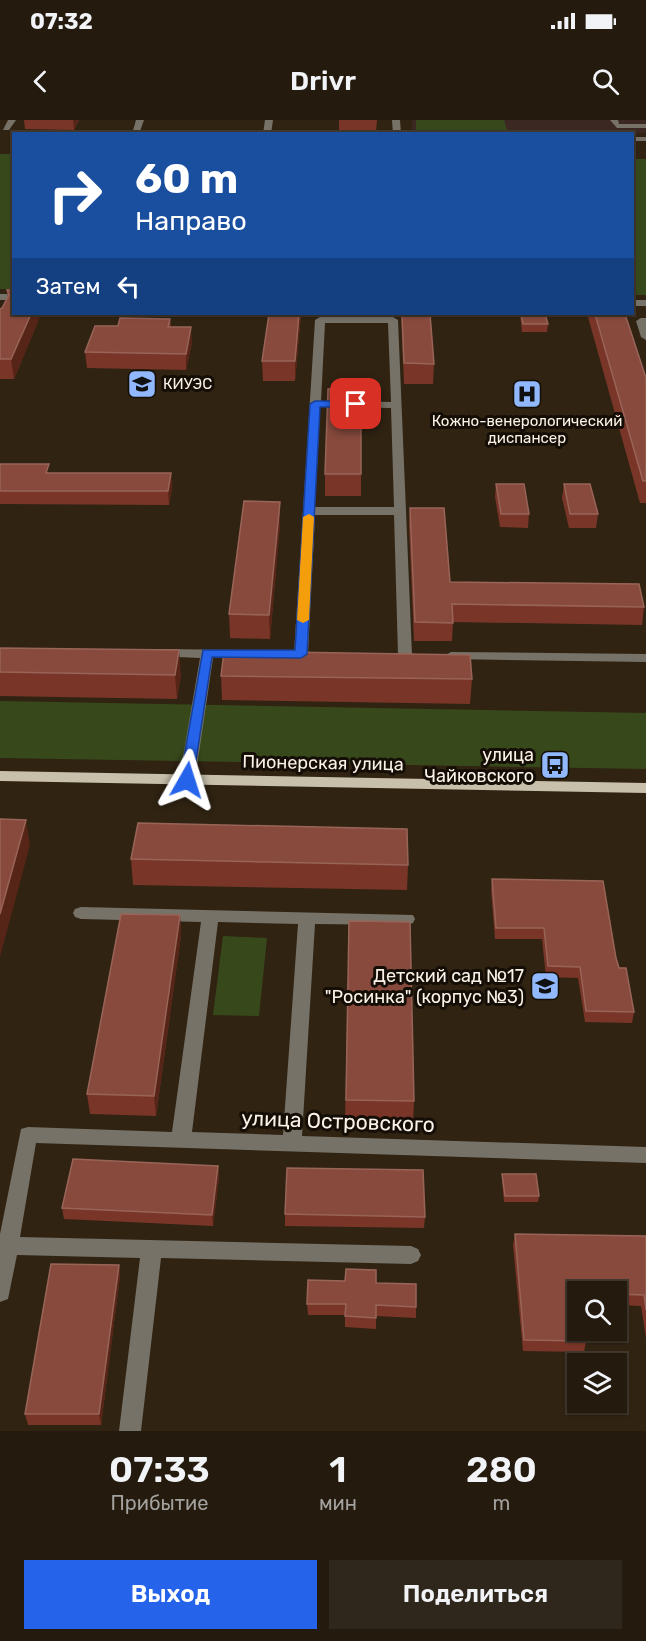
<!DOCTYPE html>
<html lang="ru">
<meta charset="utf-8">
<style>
body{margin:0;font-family:Rubik,sans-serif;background:#30271c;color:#f1f3f6;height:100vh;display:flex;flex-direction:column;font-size:22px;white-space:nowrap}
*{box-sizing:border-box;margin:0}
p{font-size:20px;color:#a3a19e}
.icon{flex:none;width:33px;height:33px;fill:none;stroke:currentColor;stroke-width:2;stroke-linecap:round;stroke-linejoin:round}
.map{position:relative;height:1311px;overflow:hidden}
.details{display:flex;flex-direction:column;background:#241a0e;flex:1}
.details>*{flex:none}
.banner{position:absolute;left:12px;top:12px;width:622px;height:183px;border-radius:0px;box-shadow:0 2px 4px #0004,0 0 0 2px #41382e;background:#1a4fa0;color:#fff;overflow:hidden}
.buttons{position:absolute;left:567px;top:1161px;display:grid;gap:12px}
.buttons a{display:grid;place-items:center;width:60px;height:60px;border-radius:0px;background:#241a0e;box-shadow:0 2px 4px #0004,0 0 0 2px #41382e;font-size:30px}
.pin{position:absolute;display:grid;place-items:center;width:51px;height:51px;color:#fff;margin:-26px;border-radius:12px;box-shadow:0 3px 9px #0006}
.me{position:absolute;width:66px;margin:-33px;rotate:6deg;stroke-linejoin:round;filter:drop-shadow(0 0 4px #0008)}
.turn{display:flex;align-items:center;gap:21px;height:126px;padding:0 24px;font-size:27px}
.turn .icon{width:78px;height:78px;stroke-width:2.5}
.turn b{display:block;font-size:42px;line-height:51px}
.then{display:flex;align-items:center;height:57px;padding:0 24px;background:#0003;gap:12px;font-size:22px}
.eta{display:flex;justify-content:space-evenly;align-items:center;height:102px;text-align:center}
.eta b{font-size:36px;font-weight:600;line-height:42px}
.cta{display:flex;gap:12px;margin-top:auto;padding:12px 24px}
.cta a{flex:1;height:69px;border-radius:0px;background:#2563eb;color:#fff;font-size:24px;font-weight:600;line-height:69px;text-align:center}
.cta a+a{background:#30271c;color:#f1f3f6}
.status{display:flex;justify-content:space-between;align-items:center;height:42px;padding:0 30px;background:#241a0e;direction:ltr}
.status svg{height:16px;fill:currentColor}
header{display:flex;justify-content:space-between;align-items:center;height:78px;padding:0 24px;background:#241a0e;font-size:27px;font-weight:600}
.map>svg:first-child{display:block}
.medical{fill:#3b2823}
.green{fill:#37491b}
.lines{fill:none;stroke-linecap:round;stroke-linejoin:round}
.minor{fill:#767268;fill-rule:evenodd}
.major{fill:#c8c0ab;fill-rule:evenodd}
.wall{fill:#793528}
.shaded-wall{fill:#562517}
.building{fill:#874a3d;stroke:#996458;stroke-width:1.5}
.route{fill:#2563eb;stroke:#184099;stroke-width:1.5}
.slow{fill:#f59e0b}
.labels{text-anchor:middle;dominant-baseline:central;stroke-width:6;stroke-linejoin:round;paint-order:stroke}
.far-poi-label{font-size:15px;fill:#fcf3e8;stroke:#140e07;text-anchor:start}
.poi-label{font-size:18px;fill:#fcf3e8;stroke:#140e07;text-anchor:end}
.street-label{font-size:18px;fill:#fcf3e8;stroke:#140e07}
.near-street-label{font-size:21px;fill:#fcf3e8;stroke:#140e07}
</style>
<div class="status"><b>07:32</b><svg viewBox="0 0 49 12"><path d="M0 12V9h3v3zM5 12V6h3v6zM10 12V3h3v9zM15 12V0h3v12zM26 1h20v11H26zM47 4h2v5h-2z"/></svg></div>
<header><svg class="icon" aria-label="back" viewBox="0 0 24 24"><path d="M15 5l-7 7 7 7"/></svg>Drivr<svg class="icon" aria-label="search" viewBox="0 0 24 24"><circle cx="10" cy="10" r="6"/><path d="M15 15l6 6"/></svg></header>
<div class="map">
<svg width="646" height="1311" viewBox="0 0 646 1311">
<rect width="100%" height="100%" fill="#302312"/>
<path class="medical" d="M412,0H646V13L412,11Z"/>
<g class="green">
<path d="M416,0H504L507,10H416Z"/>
<rect x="0" y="34" width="13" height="135"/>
<rect x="633" y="39" width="13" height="136"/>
<path d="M0,581L646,593V649L0,638Z"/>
<path d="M223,816L267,818L259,896L213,895Z"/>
</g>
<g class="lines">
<g class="minor">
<path d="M8,0H16L9,10H3Z"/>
<path d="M136,0H144L139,14H132Z"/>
<path d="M265,0H273L271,14H263Z"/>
<path d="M392,0H400L401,14H393Z"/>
<path d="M610,0H618L619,4H646V8H617Z"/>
<rect x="633" y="17" width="13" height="4"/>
<rect x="0" y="174" width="14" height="6"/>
<rect x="633" y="180" width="13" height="6"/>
<path d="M350,194H358L359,197H393L398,200L412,535L405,539L398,535L394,395H315L308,534L301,538L294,534L315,200L320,197H349ZM325,203H388L391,282L321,281ZM320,287L391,288L394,387H315Z"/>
<path d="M641,198H646V220L641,217L636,201Z"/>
<path d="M160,529L244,530L251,534L244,538H213L195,660L187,665L179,660L200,538L155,536L153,533L155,530Z"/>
<path d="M451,532L646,534V542L446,539L444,536Z"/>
<path d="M81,787L413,795L415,799L413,803L407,805L315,804L302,1016L646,1027V1043L36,1023L20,1117L411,1126L418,1129L421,1135L418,1141L411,1144L161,1138L141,1311H119L140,1138L17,1135L8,1179L0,1182V1114L21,1009L28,1007L172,1012L201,802L81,799L75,797L73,793L75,789ZM218,802L298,804L283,1015L192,1012Z"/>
</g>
<path class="major" d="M0,651L646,663V673L0,661Z"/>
</g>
<g class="wall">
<path d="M24,0H79L74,10L25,9Z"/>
<path d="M339,0H377L376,12H339Z"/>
<path d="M7,170H14V194H41L14,259H0V189L2,188L8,178Z"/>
<path d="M301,194L295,261H263L262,241Z"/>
<path d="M401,194H430L434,244L433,264H404Z"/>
<path d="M520,194H545L548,204L547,212H522Z"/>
<path d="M589,194H625L646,258V383H640L588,197Z"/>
<path d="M170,199L171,207L192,222L186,250L87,248L85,232L118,206Z"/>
<path d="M0,344L50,353H171L172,367L169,385L0,384Z"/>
<rect x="325" y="354" width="36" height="22"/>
<path d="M496,364L529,394L528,408L500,407L495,377Z"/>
<path d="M564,364L598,394L596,408H569L562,378Z"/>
<path d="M410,388L450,462L644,487L642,505L453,502L452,521H414L409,405Z"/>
<path d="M280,404L270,519L230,518L229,494Z"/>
<path d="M0,528L181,554L177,579L0,576Z"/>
<path d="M221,556L472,559L470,584L222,580Z"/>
<path d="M131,739L408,745L407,770L133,765Z"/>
<path d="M492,759L616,838L634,892L632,903L585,902L578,858L546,857L542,819H495L491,770Z"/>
<path d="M180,795L181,815L156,996L90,994L87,974Z"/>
<path d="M349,801L414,981L413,1001L345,1000Z"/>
<path d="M218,1046L219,1057L213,1106L64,1099L62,1088Z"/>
<path d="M502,1054L539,1076L538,1082H504L502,1060Z"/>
<path d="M285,1094L425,1097L424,1108L285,1106Z"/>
<path d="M515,1114L646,1116V1218L641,1186L616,1185V1172H578L586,1221L584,1232L523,1231L513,1125Z"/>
<path d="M119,1145L120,1156L101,1305H28L25,1294Z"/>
<path d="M376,1163L416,1187V1198L376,1196V1209L345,1207V1195H308L307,1184Z"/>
</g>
<g class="shaded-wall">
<path d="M73,0H79L74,10Z"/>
<path d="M31,194H41L14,259L11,239Z"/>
<path d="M299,194H301L295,261V241Z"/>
<path d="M191,207L192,222L186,250V234Z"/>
<path d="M171,353L172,367L169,385L168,371Z"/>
<path d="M280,382V404L270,519L269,495Z"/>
<path d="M179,530L181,554L177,579L175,555Z"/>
<path d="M26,700L30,725L0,837V794Z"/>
<path d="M180,795L181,815L156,996L154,976Z"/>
<path d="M218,1046L219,1057L213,1106L212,1095Z"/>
<path d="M119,1145L120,1156L101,1305L99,1294Z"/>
</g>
<g class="building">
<path d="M7,170H14V194H31L11,239H0V189L2,188L9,175Z"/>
<path d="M269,194H299L295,241H262Z"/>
<path d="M402,194H430L434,244L404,243Z"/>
<path d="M521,194H545L548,204H523Z"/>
<path d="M595,194H625L646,258V361H643Z"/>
<path d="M120,198L170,199L168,207H191L186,234L85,232L95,206H118Z"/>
<path d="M328,269H361V354H325Z"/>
<path d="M0,344H49L46,353H171L168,371H0Z"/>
<path d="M496,364H524L529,394H501Z"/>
<path d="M564,364H590L598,394H570Z"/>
<path d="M244,381L280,382L269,495L229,494Z"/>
<path d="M410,388H444L450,462L639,464L644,487L452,484L453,503L415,502Z"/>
<path d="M0,528L179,530L175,555L0,552Z"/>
<path d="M224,531L470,535L472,559L221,556Z"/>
<path d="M0,699L26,700L0,794Z"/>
<path d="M138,703L407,709L408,745L131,739Z"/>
<path d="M492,759L603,761L616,838L619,848H626L634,892L586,891L580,847L548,846L544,808H496Z"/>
<path d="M121,794L180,795L154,976L87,974Z"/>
<path d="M349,801L410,802L414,981L346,980Z"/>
<path d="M73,1039L218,1046L212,1095L62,1088Z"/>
<path d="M287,1048L423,1050L425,1097L285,1094Z"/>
<path d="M502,1054H536L539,1076H505Z"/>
<path d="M515,1114L646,1116V1190L644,1175L616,1174V1172H578V1210H584L586,1221L524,1220Z"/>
<path d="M51,1144L119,1145L99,1294H25Z"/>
<path d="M346,1149L376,1150V1163L416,1164V1187L376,1185V1198L345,1196L346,1184H307L308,1160L345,1161Z"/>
</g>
<path class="route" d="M315,281H356L360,284L356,287H320L307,534L301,538L212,537L193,660L191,663H182L180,660L203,530H295L310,284Z"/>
<path class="slow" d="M309,394L314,397L309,500L303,503L297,500L303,397Z"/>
<defs>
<g id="university-square" transform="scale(1.5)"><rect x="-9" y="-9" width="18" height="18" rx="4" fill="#91b8fd" stroke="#140e07"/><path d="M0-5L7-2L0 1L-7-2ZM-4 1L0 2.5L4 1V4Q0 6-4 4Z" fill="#111"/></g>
<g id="hospital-square" transform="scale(1.5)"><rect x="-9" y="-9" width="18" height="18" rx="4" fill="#91b8fd" stroke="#140e07"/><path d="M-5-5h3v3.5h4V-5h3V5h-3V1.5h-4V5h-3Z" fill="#111"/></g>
<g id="bus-square" transform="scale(1.5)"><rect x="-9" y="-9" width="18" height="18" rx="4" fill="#91b8fd" stroke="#140e07"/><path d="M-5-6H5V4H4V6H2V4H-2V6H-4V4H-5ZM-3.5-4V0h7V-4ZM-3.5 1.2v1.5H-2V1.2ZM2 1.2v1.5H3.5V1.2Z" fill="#111"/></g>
<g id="school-square" transform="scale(1.5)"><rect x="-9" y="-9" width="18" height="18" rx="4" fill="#91b8fd" stroke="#140e07"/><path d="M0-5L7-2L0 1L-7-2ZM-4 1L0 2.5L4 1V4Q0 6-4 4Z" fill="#111"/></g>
</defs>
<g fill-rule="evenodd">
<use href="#university-square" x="142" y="264"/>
<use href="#hospital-square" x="527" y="274"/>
<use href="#bus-square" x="555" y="645"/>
<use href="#school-square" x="545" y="866"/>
</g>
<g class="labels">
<g class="far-poi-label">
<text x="163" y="264">КИУЭС</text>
<text x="527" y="301" text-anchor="middle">Кожно-венерологический<tspan x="527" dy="17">диспансер</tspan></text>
</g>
<g class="poi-label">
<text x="534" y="635">улица<tspan x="534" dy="21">Чайковского</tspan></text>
<text x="524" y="856">Детский сад №17<tspan x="524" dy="21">"Росинка" (корпус №3)</tspan></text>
</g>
<g class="street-label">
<text transform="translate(323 643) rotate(1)">Пионерская улица</text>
</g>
<g class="near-street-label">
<text transform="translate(338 1001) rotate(2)">улица Островского</text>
</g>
</g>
</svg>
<div class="buttons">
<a><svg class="icon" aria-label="search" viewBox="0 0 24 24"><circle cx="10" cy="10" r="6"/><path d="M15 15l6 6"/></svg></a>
<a><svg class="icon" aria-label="layers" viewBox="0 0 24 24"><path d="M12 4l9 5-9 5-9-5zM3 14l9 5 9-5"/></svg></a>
</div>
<div class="pin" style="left:356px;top:284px;background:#d93025"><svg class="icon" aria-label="arrive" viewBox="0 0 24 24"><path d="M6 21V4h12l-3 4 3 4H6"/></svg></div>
<svg class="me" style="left:187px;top:660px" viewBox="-20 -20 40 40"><path d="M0-17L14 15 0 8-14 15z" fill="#2563eb" stroke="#fff" stroke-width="4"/></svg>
<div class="banner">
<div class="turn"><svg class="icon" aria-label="right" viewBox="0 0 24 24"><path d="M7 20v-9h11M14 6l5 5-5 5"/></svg><div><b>60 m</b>Направо</div></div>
<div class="then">Затем<svg class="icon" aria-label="left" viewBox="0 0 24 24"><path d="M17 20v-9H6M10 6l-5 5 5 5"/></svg></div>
</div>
</div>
<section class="details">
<div class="eta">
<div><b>07:33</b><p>Прибытие</p></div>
<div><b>1</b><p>мин</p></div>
<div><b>280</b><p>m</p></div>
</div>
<div class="cta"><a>Выход</a><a>Поделиться</a></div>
</section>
